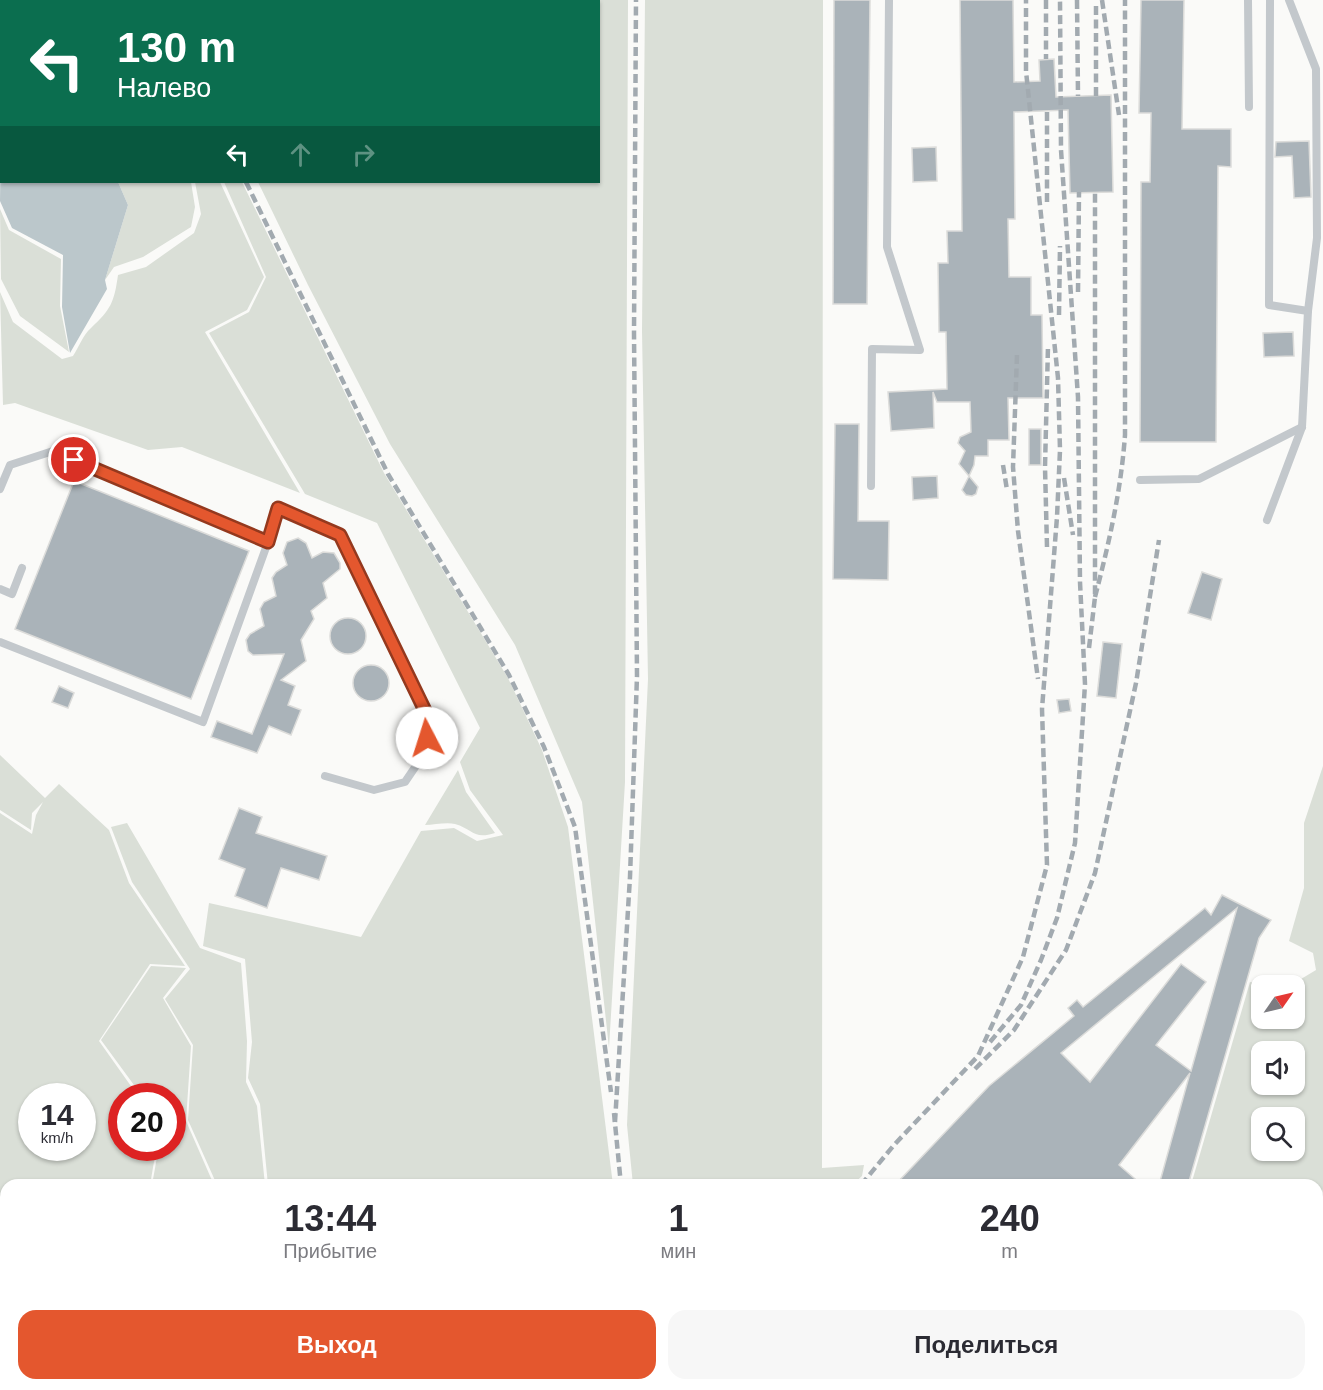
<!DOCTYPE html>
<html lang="ru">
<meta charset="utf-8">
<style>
body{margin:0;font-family:Helvetica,sans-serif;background:#f7f7f7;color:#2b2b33;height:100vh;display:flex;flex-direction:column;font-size:22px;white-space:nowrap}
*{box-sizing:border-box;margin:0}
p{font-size:20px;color:#7c7c81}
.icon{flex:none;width:33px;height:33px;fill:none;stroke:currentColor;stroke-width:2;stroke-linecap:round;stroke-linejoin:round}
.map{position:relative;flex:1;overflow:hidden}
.side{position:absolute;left:0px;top:1179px;width:1323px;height:212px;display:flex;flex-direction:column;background:#fff;border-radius:18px 18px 0 0;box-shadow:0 2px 4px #0004}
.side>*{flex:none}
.banner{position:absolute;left:0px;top:0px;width:600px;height:183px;box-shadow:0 2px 4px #0004;background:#0b6e4f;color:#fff;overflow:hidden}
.needle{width:39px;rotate:56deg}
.fabs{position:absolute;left:1251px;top:975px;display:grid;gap:12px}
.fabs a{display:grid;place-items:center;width:54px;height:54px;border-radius:12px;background:#fff;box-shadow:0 2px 4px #0004;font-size:30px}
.speed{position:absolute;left:18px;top:1083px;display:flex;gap:12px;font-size:30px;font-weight:700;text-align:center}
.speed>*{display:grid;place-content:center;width:78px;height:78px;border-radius:50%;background:#fff;box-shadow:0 2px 4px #0004;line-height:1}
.speed small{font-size:15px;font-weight:400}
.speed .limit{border:9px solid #d22;background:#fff;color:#111}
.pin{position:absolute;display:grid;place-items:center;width:51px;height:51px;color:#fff;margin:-26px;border:3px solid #fff;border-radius:50%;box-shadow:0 2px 6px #0007}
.me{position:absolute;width:66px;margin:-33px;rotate:355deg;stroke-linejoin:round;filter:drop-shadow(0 0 4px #0008)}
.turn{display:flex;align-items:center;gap:21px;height:126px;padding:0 18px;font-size:27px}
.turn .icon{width:78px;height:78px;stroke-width:2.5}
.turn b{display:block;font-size:42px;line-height:51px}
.lanes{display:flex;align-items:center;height:57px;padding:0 18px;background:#0003;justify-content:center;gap:30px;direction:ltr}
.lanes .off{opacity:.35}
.eta{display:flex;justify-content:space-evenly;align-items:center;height:102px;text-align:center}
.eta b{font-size:36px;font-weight:600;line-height:42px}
.button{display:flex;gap:12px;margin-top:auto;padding:12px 18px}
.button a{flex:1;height:69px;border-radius:18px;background:#e4572e;color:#fff;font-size:24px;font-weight:600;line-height:69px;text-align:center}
.button a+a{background:#f7f7f7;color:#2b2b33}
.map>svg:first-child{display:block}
.green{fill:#dadfd7;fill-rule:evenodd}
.water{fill:#bbc7cb}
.building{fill:#aab3b9;stroke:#dcdcda;stroke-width:1.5;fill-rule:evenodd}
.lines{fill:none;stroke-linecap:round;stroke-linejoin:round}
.path{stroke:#bbbfc2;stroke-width:3;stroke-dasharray:3 3;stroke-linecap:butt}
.lane{stroke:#c3c8cc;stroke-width:8}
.rail{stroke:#a2aab0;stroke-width:4.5;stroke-dasharray:9 4.5;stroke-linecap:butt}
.route-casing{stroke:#94391e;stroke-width:15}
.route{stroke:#e4572e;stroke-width:10}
</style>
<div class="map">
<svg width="1323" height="1390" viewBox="0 0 1323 1390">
<rect width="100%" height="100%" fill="#fafaf8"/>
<g class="green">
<path d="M516,0H628L625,782L609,1048L582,802L515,645L390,444L308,285L258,182H598V2Z"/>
<path d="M645,0H823L822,1168L864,1165L862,1176L852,1185H633L627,1125L648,679L642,331Z"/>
<path d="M118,182H191L195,207L191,227L143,257L114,267L105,280L128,205Z"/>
<path d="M195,182H220L264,277L247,310L205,332L300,493L182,447L148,450L15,403L3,405L0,292L13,322L62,359L73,356C79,347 83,335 91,328C111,309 114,303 118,275L146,267L194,233L201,214Z"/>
<path d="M224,182H242L384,473L508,678L542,750L568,827L613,1185H268L260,1104L248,1078L252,1042L245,959L203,946L209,903L361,937L421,831L454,828L477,841L503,835L470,790L460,762L480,728L377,523L305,494L209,333L249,312L266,277Z"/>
<path d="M0,209L9,230L61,259L60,306L69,352L20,316L1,279Z"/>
<path d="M0,755L45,798L59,784L109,830L129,883L185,966L150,964L99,1041L138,1096H122V1148H153L155,1156L150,1185H6V1384L0,1350V813L32,834L36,815L43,802L32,813L31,830L0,810ZM32,1096H82V1148H32Z"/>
<path d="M1323,766V1189L1317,1210V1185H1191L1250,982L1266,985L1262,986V1018H1294V986L1291,985L1316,970L1313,953L1289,941L1304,888V823ZM1262,1052H1294V1084H1262ZM1262,1118H1294V1150H1262Z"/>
<path d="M458,770L466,792L495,833C473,840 473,829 455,824C446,822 434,825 425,825Z"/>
<path d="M127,823L200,948L241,963L247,1041L246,1082L257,1106L265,1185H217L188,1120L193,1045L165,999L190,969L132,882L111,827Z"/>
<path d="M151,966L186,968L163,998L191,1046L186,1121L214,1185H152L157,1157L155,1148H172V1096H142L101,1040Z"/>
<path d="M10,1385L134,1384L136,1390H10Z"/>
<path d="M159,1385H216L219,1390H164Z"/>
<path d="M218,1385L593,1384V1390H221Z"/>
<path d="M1131,1385V1384L1256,1385L1255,1390H1130Z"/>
</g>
<path class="water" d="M1,118L2,182H118L128,205L105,280L107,289L70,353L62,307L63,255L12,228L0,201Z"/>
<g class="building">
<path d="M834,0H870L867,304H833Z"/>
<path d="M960,0H1013L1014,82L1040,81L1039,60L1054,59L1056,97L1111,95L1113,192L1070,193L1068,110L1014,112L1015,219H1008L1009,277H1031V315H1042L1043,398H1008L1009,440H988V456H975L974,465L969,476L959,464L965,451L958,443L960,437L971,432L970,402H937L933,392L934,428L891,431L888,392L947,389L946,332H939L938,263H948L947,231H962Z"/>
<path d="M1141,0H1184L1182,129H1231V167L1218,166L1216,442H1140L1141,182H1150L1151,113H1139Z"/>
<path d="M1309,141L1311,197L1294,198L1292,156L1275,157L1276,142Z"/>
<path d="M936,147L937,181L913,182L912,148Z"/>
<path d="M1293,332L1294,356L1264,357L1263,333Z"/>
<path d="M835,424H859L858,521H889L888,580L833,579Z"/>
<rect x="1029" y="429" width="12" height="36"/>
<path d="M937,476L938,498L913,500L912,477Z"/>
<path d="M969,476L978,487L976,494L972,496L966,495L962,490Z"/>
<path d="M74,481L249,551L191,699L15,629Z"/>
<path d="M298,538L306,543L312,558L323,552L334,553L340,563V569L323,583L327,598L311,611L314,619L301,640L306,661L281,680L295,686L288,705L301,710L291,735L269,726L257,753L211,737L217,721L252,734L284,654L253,655L248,651L246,640L250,634L264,626L260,609L264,602L276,596L272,578L276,572L287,565L283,553L287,542Z"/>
<path d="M1202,572L1222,579L1211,620L1188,613Z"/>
<circle cx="348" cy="636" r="18"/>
<path d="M1103,642L1122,644L1116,698L1097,696Z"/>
<circle cx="371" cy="683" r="18"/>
<path d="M59,686L74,693L68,708L52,702Z"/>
<path d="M1069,699L1071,711L1059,713L1057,700Z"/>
<path d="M239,808L262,817L256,833L327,856L319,880L281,868L267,908L235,896L245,869L219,859Z"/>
<path d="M1222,895L1271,920L1259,938L1188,1185H1159L1190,1073L1119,1165L1142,1185H895L989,1086L1074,1016L1068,1008L1077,1000L1083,1007L1205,908L1211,915ZM1237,908L1191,1071L1156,1045L1206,982L1181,964L1090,1082L1061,1053Z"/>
</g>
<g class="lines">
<g class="path">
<path d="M1317,1237L1323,1217"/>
<path d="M1271,1390L1272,1384"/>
</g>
<g class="lane">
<path d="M1248,0L1249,107"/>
<path d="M1270,0L1269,305L1308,311"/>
<path d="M1140,480L1199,479L1302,427"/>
<path d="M871,486L872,349L920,350L887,247L889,0"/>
<path d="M0,489L10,465L53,451L268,542"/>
<path d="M1267,520L1302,427L1308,311L1317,238L1316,69L1289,0"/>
<path d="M0,589L12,594L22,568"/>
<path d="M0,642L203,722L268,542L278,508L340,535L431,723L424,754L405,782L374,790L325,776"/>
</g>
<g class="rail">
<path d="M174,0V2"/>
<path d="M1046,0V59"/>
<path d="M1077,0L1078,96"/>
<path d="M1102,0L1119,115"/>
<path d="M1096,6V96"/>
<path d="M246,182L388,474L509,675L544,747L575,827L611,1092"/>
<path d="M1047,202V111"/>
<path d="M1078,292L1079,192"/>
<path d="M1059,315L1060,246"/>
<path d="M1017,355L1013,467L1018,531L1038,679"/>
<path d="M1003,465L1007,490"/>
<path d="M1064,478L1073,535"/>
<path d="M1047,547L1045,467L1048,346"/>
<path d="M1095,597C1109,543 1121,491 1125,435V0"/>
<path d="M1089,648L1095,597V192"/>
<path d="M990,1042L1021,1005L1041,960L1057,918L1075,843L1085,684L1080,582L1078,397L1061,150L1060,0"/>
<path d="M975,1069L1014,1030L1066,950L1095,873L1136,683L1159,540"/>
<path d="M614,1113L621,1185"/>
<path d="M615,1122L630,877L637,676L634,333L636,0"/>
<path d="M861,1185L894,1145L978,1056L1023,957L1047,865L1042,709L1057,517L1060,450L1058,378L1026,71V0"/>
<path d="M1317,1321L1323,1298"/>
<path d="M1317,1369L1323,1345"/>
<path d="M641,1384V1390"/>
<path d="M696,1390L699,1384"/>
<path d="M1299,1390L1300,1384"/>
<path d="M1312,1390L1313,1384"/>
</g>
</g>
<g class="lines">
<g class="route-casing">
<path id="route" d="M74,460L268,542L278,508L340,535L431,723L427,738"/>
</g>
<use href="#route" class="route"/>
</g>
</svg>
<div class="fabs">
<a><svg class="needle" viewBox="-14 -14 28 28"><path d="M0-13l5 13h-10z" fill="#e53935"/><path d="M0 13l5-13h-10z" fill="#7c7c81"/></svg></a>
<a><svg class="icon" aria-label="sound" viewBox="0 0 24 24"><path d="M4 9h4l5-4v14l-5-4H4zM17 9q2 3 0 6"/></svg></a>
<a><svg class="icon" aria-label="search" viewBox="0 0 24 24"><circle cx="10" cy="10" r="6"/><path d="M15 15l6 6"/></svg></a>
</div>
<div class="speed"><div>14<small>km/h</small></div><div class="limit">20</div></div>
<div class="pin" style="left:74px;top:460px;background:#d93025"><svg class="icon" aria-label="arrive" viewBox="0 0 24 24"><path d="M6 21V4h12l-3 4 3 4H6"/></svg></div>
<svg class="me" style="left:427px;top:738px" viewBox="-20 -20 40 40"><circle r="19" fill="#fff"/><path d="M0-13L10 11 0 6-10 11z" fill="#e4572e"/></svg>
<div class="banner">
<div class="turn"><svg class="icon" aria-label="left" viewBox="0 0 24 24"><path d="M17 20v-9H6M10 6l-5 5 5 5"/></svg><div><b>130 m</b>Налево</div></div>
<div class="lanes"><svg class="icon" aria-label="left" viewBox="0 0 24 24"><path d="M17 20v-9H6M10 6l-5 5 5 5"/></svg><svg class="icon off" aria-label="ahead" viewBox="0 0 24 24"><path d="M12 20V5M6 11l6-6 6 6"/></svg><svg class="icon off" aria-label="right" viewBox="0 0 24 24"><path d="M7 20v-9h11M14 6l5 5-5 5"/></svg></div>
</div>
<section class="side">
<div class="eta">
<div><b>13:44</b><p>Прибытие</p></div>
<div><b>1</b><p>мин</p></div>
<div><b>240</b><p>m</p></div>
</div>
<div class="button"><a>Выход</a><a>Поделиться</a></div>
</section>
</div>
